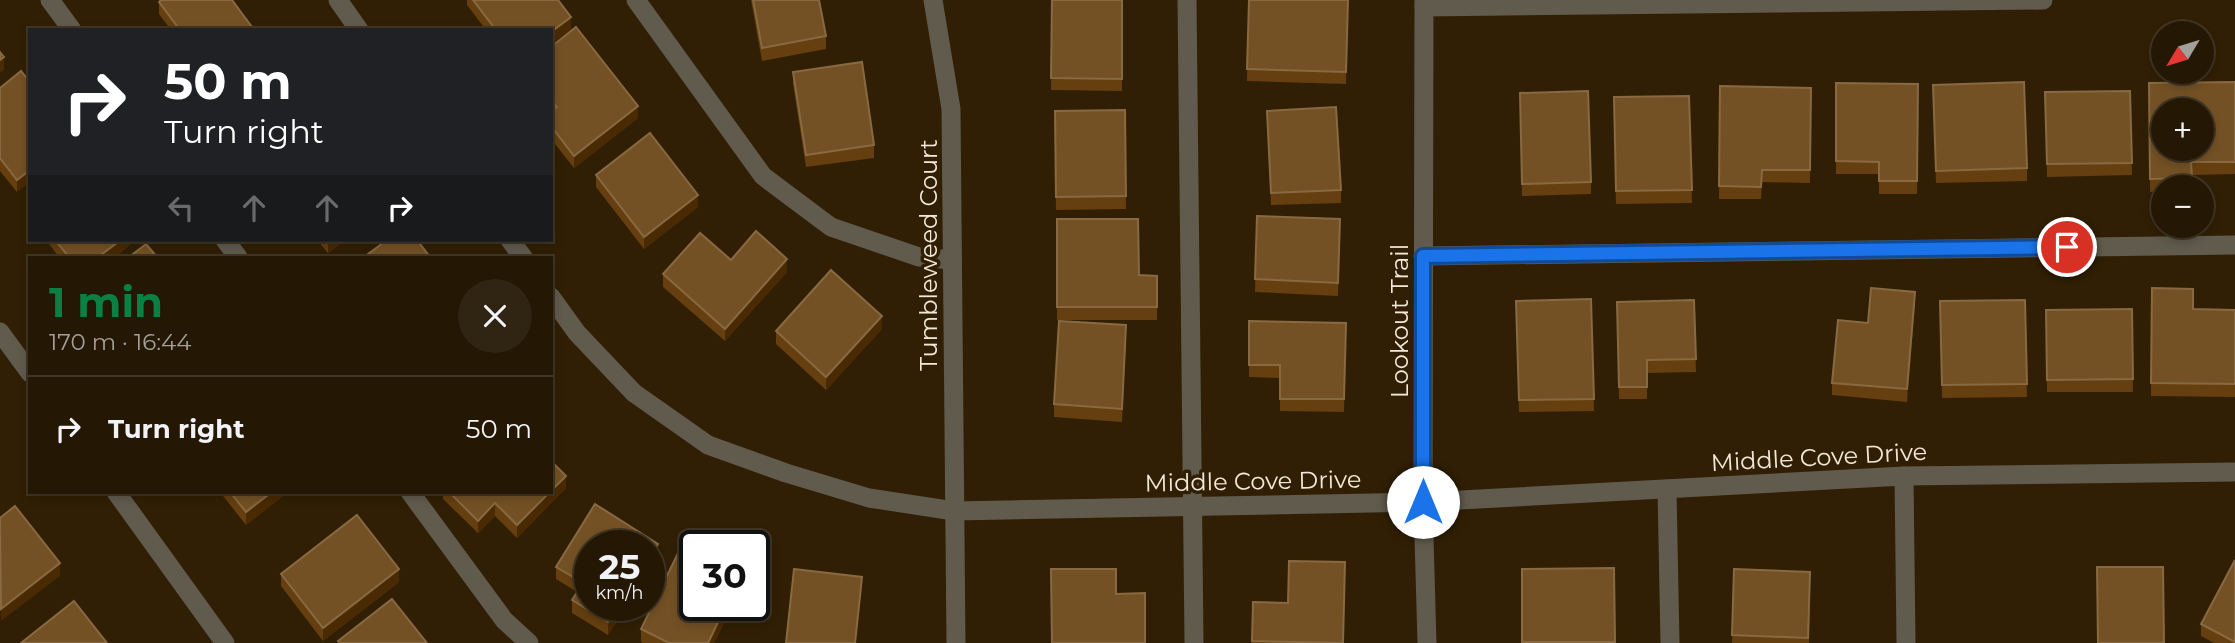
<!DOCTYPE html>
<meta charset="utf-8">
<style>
body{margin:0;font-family:Montserrat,sans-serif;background:#302412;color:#f1f3f6;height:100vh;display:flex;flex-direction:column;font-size:26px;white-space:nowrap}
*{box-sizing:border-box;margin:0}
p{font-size:23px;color:#a39f9a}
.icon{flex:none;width:38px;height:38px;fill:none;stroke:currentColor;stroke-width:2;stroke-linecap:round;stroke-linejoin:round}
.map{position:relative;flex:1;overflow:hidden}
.details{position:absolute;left:28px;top:256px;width:525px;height:238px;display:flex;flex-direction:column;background:#241703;border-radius:0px;box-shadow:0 4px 10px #0003,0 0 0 2px #413625}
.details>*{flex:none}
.top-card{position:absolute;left:28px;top:28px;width:525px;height:214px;border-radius:0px;box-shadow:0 4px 10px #0003,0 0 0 2px #413625;background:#202124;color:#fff;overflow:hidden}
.needle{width:46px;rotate:232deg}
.buttons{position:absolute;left:2151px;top:21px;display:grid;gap:14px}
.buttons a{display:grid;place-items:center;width:63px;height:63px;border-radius:50%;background:#241703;box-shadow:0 4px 10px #0003,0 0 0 2px #413625;font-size:35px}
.speed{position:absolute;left:574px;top:530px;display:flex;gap:14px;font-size:35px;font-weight:700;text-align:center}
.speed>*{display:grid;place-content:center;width:91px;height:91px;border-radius:50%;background:#241703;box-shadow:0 4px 10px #0003,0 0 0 2px #413625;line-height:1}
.speed small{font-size:18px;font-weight:400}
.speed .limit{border:4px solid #111;border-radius:10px;background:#fff;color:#111}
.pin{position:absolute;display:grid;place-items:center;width:60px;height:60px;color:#fff;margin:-30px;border:4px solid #fff;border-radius:50%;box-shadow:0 2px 7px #0007}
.me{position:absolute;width:77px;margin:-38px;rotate:0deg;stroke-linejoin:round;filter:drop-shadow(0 0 5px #0008)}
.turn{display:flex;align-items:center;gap:24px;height:147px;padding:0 21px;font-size:32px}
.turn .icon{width:91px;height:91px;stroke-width:2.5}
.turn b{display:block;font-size:49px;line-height:60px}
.lanes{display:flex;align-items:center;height:66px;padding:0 21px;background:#0003;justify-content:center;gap:35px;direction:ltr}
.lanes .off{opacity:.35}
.round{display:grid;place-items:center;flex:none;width:74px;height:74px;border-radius:37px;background:#302412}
.head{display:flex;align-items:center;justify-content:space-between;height:119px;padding:0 21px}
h1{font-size:42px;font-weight:700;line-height:52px;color:#0b8043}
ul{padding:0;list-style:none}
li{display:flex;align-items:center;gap:21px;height:105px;padding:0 21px;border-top:2px solid #413625}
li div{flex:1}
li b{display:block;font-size:26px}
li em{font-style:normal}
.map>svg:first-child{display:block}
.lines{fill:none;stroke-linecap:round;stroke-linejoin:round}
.service{stroke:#605b4d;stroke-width:19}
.minor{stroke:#605b4d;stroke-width:19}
.wall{fill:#653f0f}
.shaded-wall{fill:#492a02}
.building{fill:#745125;stroke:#886941;stroke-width:2;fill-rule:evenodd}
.route-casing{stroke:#114b97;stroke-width:18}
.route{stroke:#1a73e8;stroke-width:12}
.labels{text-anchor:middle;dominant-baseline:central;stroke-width:7;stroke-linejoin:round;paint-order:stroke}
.street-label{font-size:24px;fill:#f3e8d8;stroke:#301f04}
</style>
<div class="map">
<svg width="2235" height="643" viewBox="0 0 2235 643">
<rect width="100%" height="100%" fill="#301f04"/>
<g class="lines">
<g class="service">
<path d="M50,0L72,30"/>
<path d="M636,0L763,176L831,227L919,257L952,260"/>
<path d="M1187,0L1194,643"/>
<path d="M225,240L238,257"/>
<path d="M1423,256L2235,245"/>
<path d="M1667,489L1670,643"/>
<path d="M410,492L504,620L529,643"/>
</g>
<g class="minor">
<path d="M338,0L359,30"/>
<path d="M933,0L951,109L956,643"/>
<path d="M1424,0L1423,502L1427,643"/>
<path d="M1424,7L2043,0"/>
<path d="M510,240L523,257"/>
<path d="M551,297L577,333L634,393L708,445L786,473L869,498L954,511L1423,502L1904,476L2235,472"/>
<path d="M0,332L30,373"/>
<path d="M1904,476L1906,643"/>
<path d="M116,492L225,643"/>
</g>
</g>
<g class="wall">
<path d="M467,0H558L571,29L486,30L467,5Z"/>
<path d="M751,0H819L826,36V49L762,61Z"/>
<path d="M1052,0H1122V91L1051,90Z"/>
<path d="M1249,0H1348L1346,84L1247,81Z"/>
<path d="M159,2L252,30H171L159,14Z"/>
<path d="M551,47L638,118L574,168L551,139Z"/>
<path d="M21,71L17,192L0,171V88Z"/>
<path d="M793,72L874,145V158L806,167L793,84Z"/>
<path d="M2235,82V174L2192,175V187H2163V191L2150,192L2149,83Z"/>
<path d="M1836,83L1918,84L1917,194H1879V174H1836Z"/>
<path d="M1720,86L1811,88L1810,183L1762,182L1761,199H1719Z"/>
<path d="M2130,91L2132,175L2047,177L2045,92Z"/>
<path d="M1520,93L1591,182V194L1522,196Z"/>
<path d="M1689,96L1692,203L1616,204L1614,97Z"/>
<path d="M1933,98L2027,168V181L1936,183Z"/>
<path d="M1125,110L1126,209L1056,210L1055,111Z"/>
<path d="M1267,111L1341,190V203L1271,205Z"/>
<path d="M596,175L698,207L644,249L596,187Z"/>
<path d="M1257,216L1340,219L1338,296L1255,292Z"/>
<path d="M1057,219L1139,275L1157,276V320H1057Z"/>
<path d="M46,240H132V243L115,257H59Z"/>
<path d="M317,240H345L328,253Z"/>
<path d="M731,260L787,272L725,341L663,287V274Z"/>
<path d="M2152,288L2193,309L2235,310V397L2151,396Z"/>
<path d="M1591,299L1594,411L1519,412L1516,301Z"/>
<path d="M1694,300L1696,372L1647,373V399H1619L1617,302Z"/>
<path d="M2025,300L2027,397L1942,398L1940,301Z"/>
<path d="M1915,304L1907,402L1832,395V383Z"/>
<path d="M2132,309L2133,392H2047L2046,310Z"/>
<path d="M1249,321L1346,323L1344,412L1280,411V378L1249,377Z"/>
<path d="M882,329L826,390L776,344V331Z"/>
<path d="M1126,338L1122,422L1054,417V404Z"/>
<path d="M566,488L517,538L495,516L478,533L443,499V492H551Z"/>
<path d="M220,492H288L246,525Z"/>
<path d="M658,556L608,635L572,613V600L577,592L556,579V567Z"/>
<path d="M2235,560V643H2214L2201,636V624Z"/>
<path d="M1734,569L1810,572L1809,643H1732Z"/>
<path d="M281,574L399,582L323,641L281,586Z"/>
<path d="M1253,602L1343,643H1252Z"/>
<path d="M695,606H730V611L714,643H643L641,642V629Z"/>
</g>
<g class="shaded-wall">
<path d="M571,17V29L551,45V32Z"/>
<path d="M4,57V70L0,73V60Z"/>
<path d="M638,106V118L574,168V156Z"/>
<path d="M30,170V182L17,192V180Z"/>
<path d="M698,195V207L644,249V237Z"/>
<path d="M121,240H132V243L115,257H98Z"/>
<path d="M329,240H345L328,253V241Z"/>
<path d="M787,259V272L725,341V329Z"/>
<path d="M1915,292V304L1907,402V389Z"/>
<path d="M882,316V329L826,390V377Z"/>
<path d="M1126,325V338L1122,422V409Z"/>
<path d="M566,476V488L517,538V525Z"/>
<path d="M272,492H288L246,525V512Z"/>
<path d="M495,503V516L478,533V521Z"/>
<path d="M658,544V556L649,570V558Z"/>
<path d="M60,563V576L1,621V609Z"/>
<path d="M399,569V582L323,641V628Z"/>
<path d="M862,577V589L856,643H855Z"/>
<path d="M619,606H627L608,635V622Z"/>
<path d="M726,606H730V611L714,643H708Z"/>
</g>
<g class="building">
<path d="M161,0H232L252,27L248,30H180L159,2Z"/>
<path d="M473,0H558L571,17L551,32V30H496Z"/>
<path d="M753,0H819L826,36L762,48Z"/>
<path d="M1052,0H1122V79L1051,78Z"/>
<path d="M1249,0H1348L1346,72L1247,69Z"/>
<path d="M576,27L638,106L574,156L551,126V111L557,107L551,100V47Z"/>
<path d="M0,52L4,57L0,60Z"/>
<path d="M862,62L874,145L806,155L793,72Z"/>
<path d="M21,71L30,82V170L17,180L0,158V88Z"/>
<path d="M2024,82L2027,168L1936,171L1933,85Z"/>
<path d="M2235,82V162H2191L2192,178L2150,179L2149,83ZM2163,110H2202V149H2163Z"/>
<path d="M1836,83L1918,84L1917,181H1879V162L1836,161Z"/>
<path d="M1720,86L1811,88L1810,170H1762L1761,187L1719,186Z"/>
<path d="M1588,91L1591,182L1522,184L1520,93Z"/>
<path d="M2130,91L2132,163L2047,164L2045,92Z"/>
<path d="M1689,96L1692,190L1616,191L1614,97Z"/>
<path d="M1336,107L1341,190L1271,193L1267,111Z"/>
<path d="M1125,110L1126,196L1056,197L1055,111Z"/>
<path d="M650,133L698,195L644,237L596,175Z"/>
<path d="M1257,216L1340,219L1338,283L1255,279Z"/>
<path d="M1057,219H1138L1139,275L1157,276V307H1057Z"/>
<path d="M756,231L787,259L725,329L663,274L700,233L731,260Z"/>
<path d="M55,240H121L98,257H69Z"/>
<path d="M387,240H417L430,257H364Z"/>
<path d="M146,244L157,257H129Z"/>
<path d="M831,270L882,316L826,377L776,331Z"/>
<path d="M1871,288L1915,292L1907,389L1832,383L1838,320L1868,323Z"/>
<path d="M2152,288L2193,289V309L2235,310V384L2151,383Z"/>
<path d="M1591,299L1594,399L1519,400L1516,301Z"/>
<path d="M1694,300L1696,359L1647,360V387H1619L1617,302Z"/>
<path d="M2025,300L2027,384L1942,385L1940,301Z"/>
<path d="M2132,309L2133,379L2047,380L2046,310Z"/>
<path d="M1059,321L1126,325L1122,409L1054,404Z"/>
<path d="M1249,321L1346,323L1344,399H1280V365H1249Z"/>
<path d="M551,461L566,476L551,491Z"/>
<path d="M230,492H272L246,512Z"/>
<path d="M449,492H550L517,525L495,503L478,521Z"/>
<path d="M595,504L658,544L649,558V546H590V606H619L608,622L572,600L583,583L556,567Z"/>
<path d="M15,506L60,563L1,609L0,518Z"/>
<path d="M357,515L399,569L323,628L281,574Z"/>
<path d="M679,551L695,559V606H726L708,643H669L641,629Z"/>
<path d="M2235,560V642L2201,624Z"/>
<path d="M1289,561L1345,562L1343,643L1252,641L1253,602L1288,603Z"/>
<path d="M2097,567H2163L2164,643H2098Z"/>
<path d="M1614,568L1615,642H1522V569Z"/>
<path d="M794,569L862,577L855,643H786Z"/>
<path d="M1051,569H1116V594L1145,593V643H1052Z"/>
<path d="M1734,569L1810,572L1808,638L1732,635Z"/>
<path d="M392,599L427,643H340L338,641Z"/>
<path d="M74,601L107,643H21Z"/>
</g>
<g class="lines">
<g class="route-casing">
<path id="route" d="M1423,502V256L2067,247"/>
</g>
<use href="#route" class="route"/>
</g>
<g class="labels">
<g class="street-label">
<text transform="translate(928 255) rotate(-90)">Tumbleweed Court</text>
<text transform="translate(1399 321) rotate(-90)">Lookout Trail</text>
<text transform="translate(1819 457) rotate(-3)">Middle Cove Drive</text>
<text transform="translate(1253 481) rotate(-1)">Middle Cove Drive</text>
</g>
</g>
</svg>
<div class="buttons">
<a><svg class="needle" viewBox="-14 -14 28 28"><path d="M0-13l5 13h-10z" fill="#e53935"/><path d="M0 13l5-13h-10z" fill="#a39f9a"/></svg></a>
<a>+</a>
<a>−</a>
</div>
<div class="speed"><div>25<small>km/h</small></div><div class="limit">30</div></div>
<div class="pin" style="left:2067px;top:247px;background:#d93025"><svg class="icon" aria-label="arrive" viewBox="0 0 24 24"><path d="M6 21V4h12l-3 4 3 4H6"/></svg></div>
<svg class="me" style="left:1423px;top:502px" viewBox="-20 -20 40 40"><circle r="19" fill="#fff"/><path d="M0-13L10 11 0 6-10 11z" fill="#1a73e8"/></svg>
<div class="top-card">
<div class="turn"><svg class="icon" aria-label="right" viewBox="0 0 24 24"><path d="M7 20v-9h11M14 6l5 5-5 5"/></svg><div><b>50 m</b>Turn right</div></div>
<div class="lanes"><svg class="icon off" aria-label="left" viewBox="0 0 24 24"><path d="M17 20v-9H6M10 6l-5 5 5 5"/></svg><svg class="icon off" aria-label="ahead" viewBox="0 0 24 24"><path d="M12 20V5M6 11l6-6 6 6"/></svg><svg class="icon off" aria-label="ahead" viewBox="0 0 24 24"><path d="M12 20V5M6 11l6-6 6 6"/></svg><svg class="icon" aria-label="right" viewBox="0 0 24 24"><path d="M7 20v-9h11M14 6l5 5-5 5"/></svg></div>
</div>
<section class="details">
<div class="head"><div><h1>1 min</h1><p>170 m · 16:44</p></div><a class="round"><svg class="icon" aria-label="close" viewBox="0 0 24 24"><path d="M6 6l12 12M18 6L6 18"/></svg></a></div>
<ul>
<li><svg class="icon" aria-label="right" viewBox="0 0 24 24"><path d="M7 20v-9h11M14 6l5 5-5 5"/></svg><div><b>Turn right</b></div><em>50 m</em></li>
</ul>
</section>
</div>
